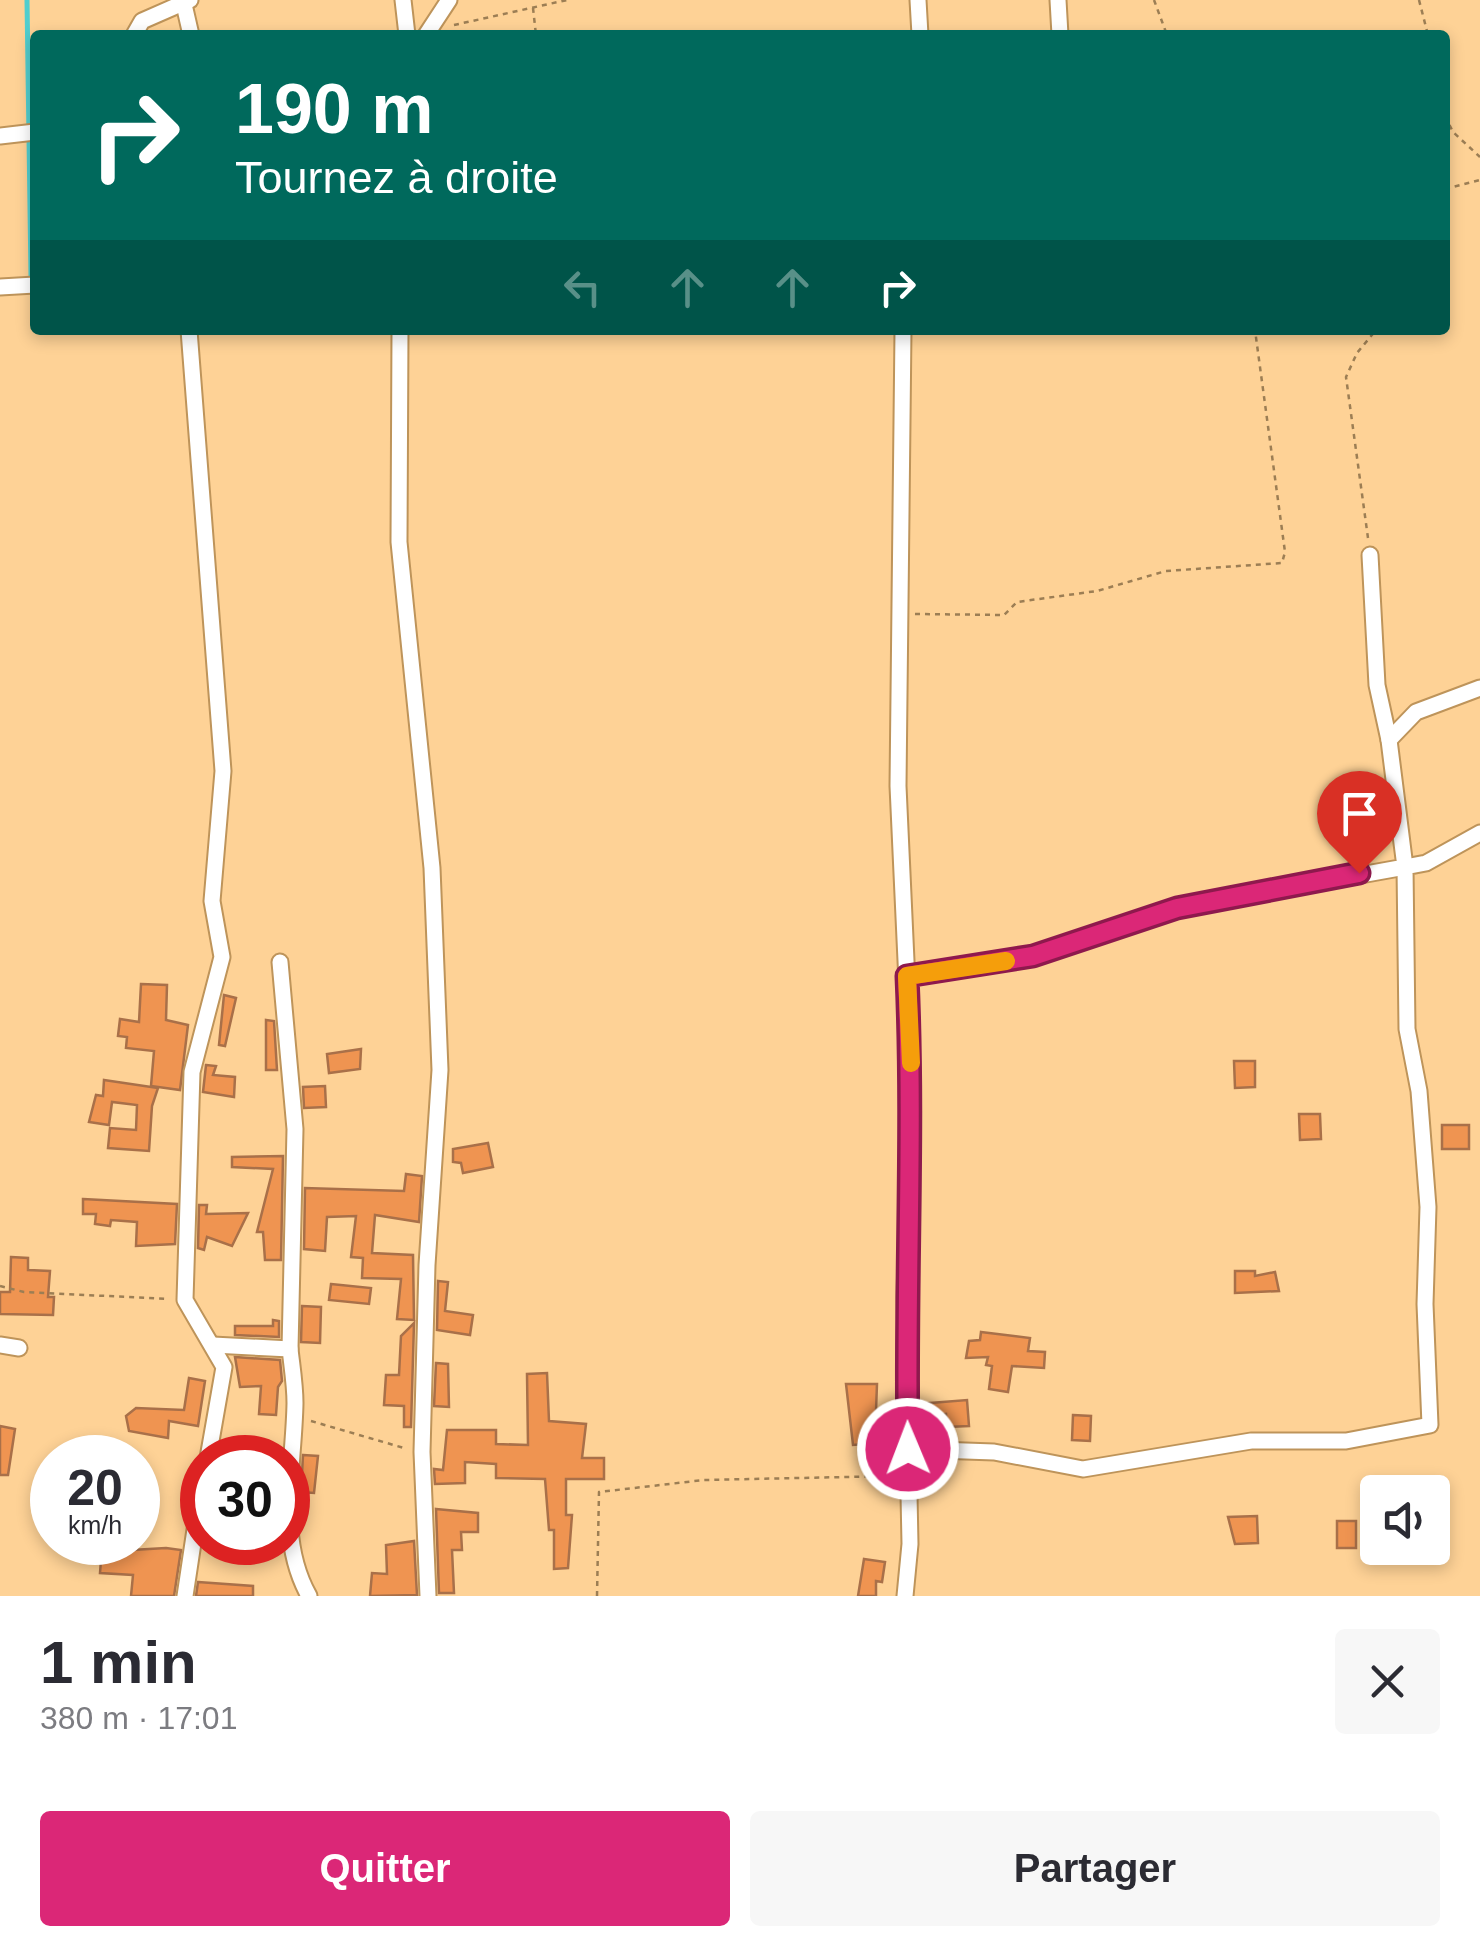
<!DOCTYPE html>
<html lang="fr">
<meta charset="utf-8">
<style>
body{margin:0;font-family:Helvetica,sans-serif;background:#f7f7f7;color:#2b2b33;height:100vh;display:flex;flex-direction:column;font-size:38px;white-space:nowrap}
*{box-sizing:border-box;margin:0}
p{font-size:32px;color:#7c7c81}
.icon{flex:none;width:55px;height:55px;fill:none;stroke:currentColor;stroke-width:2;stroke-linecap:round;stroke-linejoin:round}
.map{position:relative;height:1596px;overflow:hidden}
.drawer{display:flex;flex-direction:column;background:#fff;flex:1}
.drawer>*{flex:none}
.hud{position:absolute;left:30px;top:30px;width:1420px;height:305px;border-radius:10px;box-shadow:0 5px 15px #0003;background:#00695c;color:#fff;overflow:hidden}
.tools{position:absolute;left:1360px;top:1475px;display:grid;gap:20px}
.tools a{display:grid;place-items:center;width:90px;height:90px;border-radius:10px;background:#fff;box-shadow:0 5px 15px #0003;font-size:50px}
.speed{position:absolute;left:30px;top:1435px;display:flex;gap:20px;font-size:50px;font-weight:700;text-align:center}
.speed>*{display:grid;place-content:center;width:130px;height:130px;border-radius:50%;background:#fff;box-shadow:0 5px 15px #0003;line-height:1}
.speed small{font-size:25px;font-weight:400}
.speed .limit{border:15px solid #d22;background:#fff;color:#111}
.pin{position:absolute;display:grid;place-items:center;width:85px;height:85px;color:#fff;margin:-102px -42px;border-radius:50% 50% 50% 0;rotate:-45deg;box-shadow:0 0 10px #0007}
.pin .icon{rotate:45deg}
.me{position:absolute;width:110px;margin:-55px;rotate:359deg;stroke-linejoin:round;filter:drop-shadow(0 0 8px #0008)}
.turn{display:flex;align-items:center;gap:35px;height:210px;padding:0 40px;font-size:45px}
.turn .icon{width:130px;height:130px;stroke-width:2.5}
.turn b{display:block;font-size:70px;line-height:85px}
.lanes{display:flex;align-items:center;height:95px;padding:0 40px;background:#0003;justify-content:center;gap:50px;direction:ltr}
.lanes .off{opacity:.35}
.round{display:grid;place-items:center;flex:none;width:105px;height:105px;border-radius:10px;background:#f7f7f7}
.head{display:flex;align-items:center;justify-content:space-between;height:170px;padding:0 40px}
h1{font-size:60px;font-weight:700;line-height:75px}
.button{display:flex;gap:20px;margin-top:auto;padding:20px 40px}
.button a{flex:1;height:115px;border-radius:10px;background:#db2777;color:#fff;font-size:40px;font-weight:700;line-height:115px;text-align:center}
.button a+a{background:#f7f7f7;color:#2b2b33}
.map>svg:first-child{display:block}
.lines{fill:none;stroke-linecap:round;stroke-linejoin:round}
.stream{stroke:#50cece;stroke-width:5}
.building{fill:#ef9451;stroke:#a97049;stroke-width:2.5}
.street-casing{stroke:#be945a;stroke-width:19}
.path{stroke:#9c7e54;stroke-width:2.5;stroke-dasharray:5 5;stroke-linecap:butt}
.street{stroke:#fff;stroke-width:15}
.route-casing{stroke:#8e194d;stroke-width:25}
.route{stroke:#db2777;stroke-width:18}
.slow{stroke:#f59e0b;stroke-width:18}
</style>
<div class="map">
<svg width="1480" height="1596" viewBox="0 0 1480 1596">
<rect width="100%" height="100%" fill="#fed296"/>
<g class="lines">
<path class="stream" d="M27,0L31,276"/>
</g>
<g class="building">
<path d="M141,984L167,985L166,1020L188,1025L180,1090L151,1086L154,1051L126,1048L127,1037L118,1036L120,1019L139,1022Z"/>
<path d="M224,995L236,998L225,1046L219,1045Z"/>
<path d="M266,1020L274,1021L277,1070H266Z"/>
<path d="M361,1049L360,1069L329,1073L327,1054Z"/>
<path d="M1234,1061H1255V1087L1235,1088Z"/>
<path d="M206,1065L216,1066L213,1075L235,1077L234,1097L203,1092Z"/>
<path d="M104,1080L158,1088L152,1106L149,1151L108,1148L110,1128L136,1130L137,1105L112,1102L109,1125L89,1122L96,1095L103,1096Z"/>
<path d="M325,1086L326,1107L304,1108L303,1087Z"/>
<path d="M1299,1114H1320L1321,1139L1300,1140Z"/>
<rect x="1442" y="1125" width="27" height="24"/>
<path d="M488,1143L493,1167L463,1173L461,1163L453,1162V1149Z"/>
<path d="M283,1156L281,1260H265L263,1232H257L273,1169L232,1167V1157Z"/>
<path d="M406,1174L422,1176L419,1222L375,1215L372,1253L413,1255L414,1320L397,1319L401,1279L362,1278L363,1258L351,1257L356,1216L327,1217L325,1251L304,1249L305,1188L404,1191Z"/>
<path d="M83,1199L177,1204L175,1244L136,1246L137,1222L111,1220L110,1226L95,1224L96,1214H83Z"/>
<path d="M199,1205H207L206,1214L248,1213L232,1246L207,1237L204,1250L198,1248Z"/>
<path d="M11,1257L28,1258V1270L50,1271L48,1297H54L53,1315L0,1314V1292H10Z"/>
<path d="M1235,1271H1255V1276L1275,1272L1279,1291L1235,1293Z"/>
<path d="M438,1281L448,1282L445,1311L473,1315L470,1335L437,1330Z"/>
<path d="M331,1284L371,1288L369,1304L329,1300Z"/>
<path d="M302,1306L321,1307L320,1343L301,1342Z"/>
<path d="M273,1320L279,1321V1337L235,1335V1326H273Z"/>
<path d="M414,1323L411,1427H404V1406L384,1405L386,1375H399L401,1336Z"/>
<path d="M981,1332L1030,1338L1028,1351L1045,1352L1044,1368L1012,1366L1008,1392L989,1389L992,1366L986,1365L988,1357L966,1358L969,1341L980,1340Z"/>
<path d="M235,1357L280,1360L282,1381L278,1387L276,1415L259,1414L261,1386L240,1387Z"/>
<path d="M436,1363L448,1364L449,1407L434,1406Z"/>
<path d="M547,1373L549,1421L586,1424L582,1458H604V1479H566V1515H572L568,1568L554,1569V1530H549L545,1479L496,1478V1464L465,1462V1483L435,1484L434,1469L443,1470L447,1430H496V1444L528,1445L527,1374Z"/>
<path d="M189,1378L205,1381L198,1426L169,1421L168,1438L129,1431L126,1416L136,1408L184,1410Z"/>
<path d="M846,1384H877L876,1411H896L897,1436L877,1435V1443L853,1445Z"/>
<path d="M967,1400L969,1426L947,1427L946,1414L919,1417L918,1404Z"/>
<path d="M1073,1415L1091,1416L1090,1441L1072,1440Z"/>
<path d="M0,1426L15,1429L8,1475H0Z"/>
<path d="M303,1455L318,1456L314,1493L301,1492Z"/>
<path d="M436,1509L478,1513V1532H461L462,1550H452L454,1593H439Z"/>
<path d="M1257,1516L1258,1543L1235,1544L1228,1517Z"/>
<rect x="1337" y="1521" width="19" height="27"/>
<path d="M414,1541L417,1595L370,1596L372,1573L387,1574L386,1545Z"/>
<path d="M166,1548L181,1550L174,1596H131L133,1575L100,1573L101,1560H115V1551Z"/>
<path d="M864,1559L885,1562L882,1582L876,1581V1596H858Z"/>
<path d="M198,1582L253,1586V1596H196Z"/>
</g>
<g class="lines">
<g class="street-casing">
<g id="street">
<path d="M183,0L191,35"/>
<path d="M403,0L407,35"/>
<path d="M918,0L920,35"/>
<path d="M1058,0L1060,35"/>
<path d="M134,35L142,21L190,0"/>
<path d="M426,35L449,0"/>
<path d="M0,136L35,132"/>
<path d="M0,287L35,285"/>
<path d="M189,330L223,771L212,901L222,957L192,1072L185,1300L224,1367L208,1458"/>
<path d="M400,330L399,542L432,868L440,1070L427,1265L422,1452L428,1596"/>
<path d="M903,330L898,786L911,1070L905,1297L910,1544L905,1596"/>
<path d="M1370,555L1377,685L1389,740"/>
<path d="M280,962L295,1129L290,1349"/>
<path d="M907,975L1033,956L1177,908L1405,867L1389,740L1416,712L1480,688"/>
<path d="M0,1345L19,1348"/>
<path d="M213,1345L290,1349C292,1367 295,1385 295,1403C294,1468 276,1537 309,1596"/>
<path d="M908,1449L994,1452L1083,1469L1251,1441H1346L1430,1425L1425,1304L1428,1207L1419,1091L1407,1029L1405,867L1426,863L1480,833"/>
<path d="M185,1596L202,1483"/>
</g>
</g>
<g class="path">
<path d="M1154,0L1167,35"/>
<path d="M1419,0L1428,35"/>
<path d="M533,8L536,35"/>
<path d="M454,25L567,0"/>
<path d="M1445,116L1453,132L1480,157"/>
<path d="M1445,189L1480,180"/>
<path d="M1368,538L1346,377L1357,353L1376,330"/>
<path d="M915,614L1004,615L1017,602L1097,591L1166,571L1282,563L1285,552L1255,330"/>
<path d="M0,1286L24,1292L169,1299"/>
<path d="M311,1421L404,1448"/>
<path d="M597,1596L599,1492L704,1480L893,1476"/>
</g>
<use href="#street" class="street"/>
</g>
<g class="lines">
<g class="route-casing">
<path id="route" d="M908,1449C905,1291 914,1133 907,976L1033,956L1177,908L1359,873"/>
</g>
<use href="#route" class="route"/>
<path class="slow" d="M911,1063L907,976L1006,961"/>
</g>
</svg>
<div class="tools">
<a><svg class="icon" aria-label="sound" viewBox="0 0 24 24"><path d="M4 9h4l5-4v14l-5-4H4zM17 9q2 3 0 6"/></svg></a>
</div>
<div class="speed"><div>20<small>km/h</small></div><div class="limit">30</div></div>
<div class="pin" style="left:1359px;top:873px;background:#d93025"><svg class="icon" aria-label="arrive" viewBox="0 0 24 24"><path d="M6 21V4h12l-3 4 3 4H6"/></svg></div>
<svg class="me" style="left:908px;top:1449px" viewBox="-20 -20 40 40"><circle r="17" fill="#db2777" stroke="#fff" stroke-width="3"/><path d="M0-11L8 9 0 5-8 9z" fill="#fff"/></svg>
<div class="hud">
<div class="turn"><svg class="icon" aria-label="right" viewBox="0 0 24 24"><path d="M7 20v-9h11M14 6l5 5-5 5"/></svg><div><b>190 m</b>Tournez à droite</div></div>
<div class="lanes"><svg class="icon off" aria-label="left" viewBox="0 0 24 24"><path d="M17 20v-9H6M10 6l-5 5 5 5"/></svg><svg class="icon off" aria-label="ahead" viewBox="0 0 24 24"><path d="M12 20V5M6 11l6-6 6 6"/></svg><svg class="icon off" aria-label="ahead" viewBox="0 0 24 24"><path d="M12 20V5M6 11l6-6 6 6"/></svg><svg class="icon" aria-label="right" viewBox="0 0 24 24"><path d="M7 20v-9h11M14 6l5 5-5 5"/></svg></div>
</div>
</div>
<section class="drawer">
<div class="head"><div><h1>1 min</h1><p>380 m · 17:01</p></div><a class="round"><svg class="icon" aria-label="close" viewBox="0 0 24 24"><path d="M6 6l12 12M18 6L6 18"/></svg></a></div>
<div class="button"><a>Quitter</a><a>Partager</a></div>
</section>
